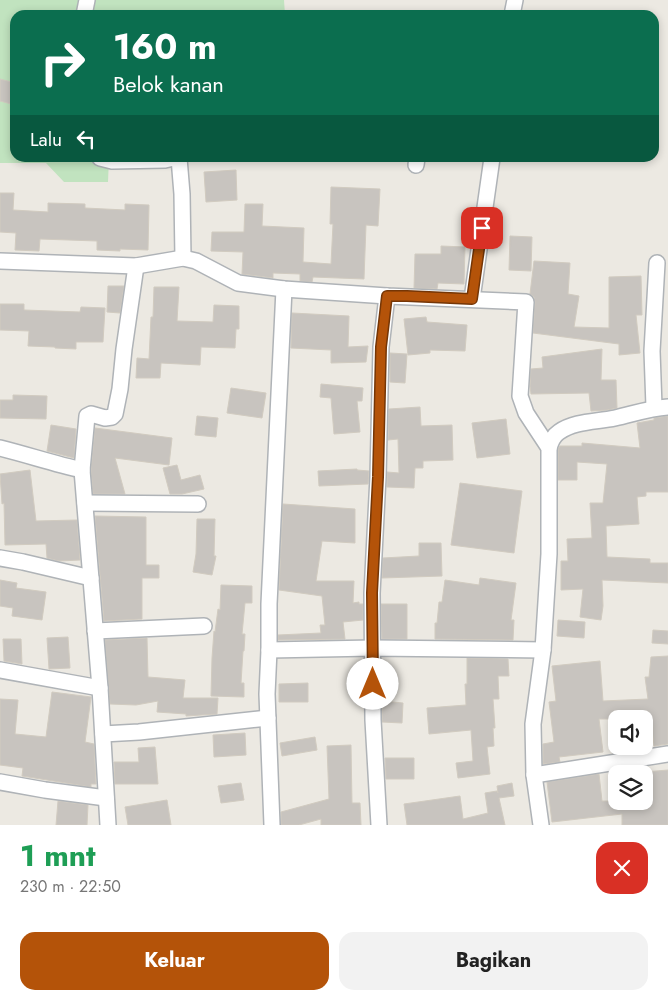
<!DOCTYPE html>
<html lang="id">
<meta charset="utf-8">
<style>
body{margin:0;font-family:Jost,sans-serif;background:#f2f2f2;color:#222;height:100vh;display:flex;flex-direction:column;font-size:19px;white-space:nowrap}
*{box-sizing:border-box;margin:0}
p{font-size:16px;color:#767676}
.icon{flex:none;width:28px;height:28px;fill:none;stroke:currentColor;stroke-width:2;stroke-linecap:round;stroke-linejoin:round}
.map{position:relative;height:825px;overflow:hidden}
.details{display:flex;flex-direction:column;background:#fff;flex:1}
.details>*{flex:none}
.banner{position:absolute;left:10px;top:10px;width:649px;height:152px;border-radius:15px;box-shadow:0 2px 8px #0003;background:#0b6e4f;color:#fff;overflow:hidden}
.buttons{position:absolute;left:608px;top:710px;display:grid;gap:10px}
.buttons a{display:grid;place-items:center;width:45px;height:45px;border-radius:10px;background:#fff;box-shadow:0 2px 8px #0003;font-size:25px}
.pin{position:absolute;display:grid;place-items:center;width:42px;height:42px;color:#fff;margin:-21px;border-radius:10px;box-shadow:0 2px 8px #0006}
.me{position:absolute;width:55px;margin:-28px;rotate:0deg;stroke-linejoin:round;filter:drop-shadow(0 0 4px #0008)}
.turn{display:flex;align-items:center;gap:18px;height:105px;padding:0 20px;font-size:22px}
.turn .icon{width:65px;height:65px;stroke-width:2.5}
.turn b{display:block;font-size:35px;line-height:42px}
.then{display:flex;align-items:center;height:48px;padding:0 20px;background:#0003;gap:10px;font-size:19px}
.round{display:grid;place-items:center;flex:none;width:52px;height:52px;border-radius:15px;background:#f2f2f2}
.overview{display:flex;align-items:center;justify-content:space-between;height:85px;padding:0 20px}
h1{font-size:30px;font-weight:700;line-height:38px;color:#1e9e55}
.primary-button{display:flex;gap:10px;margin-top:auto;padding:10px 20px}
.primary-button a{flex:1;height:58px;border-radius:15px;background:#b45309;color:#fff;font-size:20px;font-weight:700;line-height:58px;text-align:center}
.primary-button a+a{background:#f2f2f2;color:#222}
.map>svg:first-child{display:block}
.green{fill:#c1e3bf}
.building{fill:#c8c4bf;stroke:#d1cbc0}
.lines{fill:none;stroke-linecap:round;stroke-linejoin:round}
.street-casing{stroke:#afb3b7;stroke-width:18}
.street{stroke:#fff;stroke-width:15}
.route-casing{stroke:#753606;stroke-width:12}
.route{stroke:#b45309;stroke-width:9}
</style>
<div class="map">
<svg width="668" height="825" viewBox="0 0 668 825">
<rect width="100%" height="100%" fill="#ece9e2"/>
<path class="green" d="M0,0H284L285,15H15V158H109L108,182H64L46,163H0Z"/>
<g class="building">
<path d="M0,79L15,83V105L0,101Z"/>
<path d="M236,170L237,200L206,202L204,172Z"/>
<path d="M331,187L380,189L378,226L366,225L364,279L313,277L312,282L300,281V274L273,273V278L242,274L243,252L211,251L212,232H244L245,204H263L262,226L304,228L303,262L331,264L333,224H330Z"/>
<path d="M0,193H14L13,210L48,212V203L85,204V208L125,210V204L149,205L148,250L120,249V251L97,250V241L40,239L39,251L15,250L16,233L0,232Z"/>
<path d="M510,236L532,237L531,271L509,270Z"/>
<path d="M441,246L465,247L464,284L438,283L437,289L414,288L415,254H441Z"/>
<path d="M534,261L570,263L568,294L579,296L574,327L609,328V277L641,276L642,315H636L640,353L619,355V344L533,333L535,302L534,297L530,294Z"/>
<path d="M108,286H124L120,313L107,312Z"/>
<path d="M154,287H179L177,321L213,322L214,305L239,306V329H236L235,348L201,347L200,365L161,363L160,378H136L137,358L149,359L151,317H153Z"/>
<path d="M0,304H24V310L80,312L81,307L105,308L103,342H76V349L55,348V347L28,346L29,331L0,330Z"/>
<path d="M292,313L349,316L348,347L368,346L366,362L331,363V350L291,348Z"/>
<path d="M426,317L427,322L467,325L465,351L430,350V353L408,355L404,319Z"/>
<path d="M602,349L601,380H616L617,408L607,410L591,411L589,393L531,394L530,386L531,369L543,368L542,357Z"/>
<path d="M390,353L407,354L405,383L390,382Z"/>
<path d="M321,384L363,388L362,401H357L360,432L334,434L331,398L320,397Z"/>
<path d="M231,388L266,393L262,418L227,413Z"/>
<path d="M13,395L47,396L46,419L0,418V400H13Z"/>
<path d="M420,407L421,426L452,425L453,460L423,461V468H415L414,488L387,487V472L399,473L398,439L388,440L389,409Z"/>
<path d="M197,416L218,418L216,437L195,435Z"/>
<path d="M668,416V492H646V496L637,497L639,524L606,526L607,557L650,559V563H668V583L602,580L603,606L601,620L580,617L583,589L561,590V561H568L567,539L592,538L590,503H603L607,464L577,462V480H558V449L560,446H582V443L640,448L637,423L654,420V418Z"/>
<path d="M506,419L510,454L477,458L472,423Z"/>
<path d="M51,425L76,429L74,458L47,451Z"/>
<path d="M95,428L172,438L169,465L115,458L125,494H93L91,470Z"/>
<path d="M177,465L181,480L200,475L204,489L182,494H170L163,468Z"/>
<path d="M357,469V470L369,471L368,484L319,486L318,471Z"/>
<path d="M30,470L36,521L77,520L80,560L59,561L47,558L46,544L5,545L4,503L2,504L0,474Z"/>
<path d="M460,483L522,491L514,553L451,545Z"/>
<path d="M283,504L355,509V543L322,541L316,581H354L353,603L359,602V604H363V620L343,622L345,639L278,640V635L321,633L320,625H325L322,596L279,590Z"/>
<path d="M95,516L146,517V565H159V578H142V619L104,621Z"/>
<path d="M197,519H215L214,556H216L212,575L193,572L196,554Z"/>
<path d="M419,543H441L442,576L382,578L383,558L419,556Z"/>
<path d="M480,578L516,583L511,620H514L513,640L435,639V623H437L439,602H442L445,580L479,585Z"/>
<path d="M0,580L17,583L16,588L46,592L42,620L12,616L13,608L0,606Z"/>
<path d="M221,585L252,586V603H245L242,634H245L244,651H243L241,683H244V697L211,696L212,658L214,631L215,632L218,609L220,610Z"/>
<path d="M381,604H407V639H382Z"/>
<path d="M558,620L585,622L584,638L557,636Z"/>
<path d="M653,630L668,631V644L652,643Z"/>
<path d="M68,637L70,668L49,669L47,638Z"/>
<path d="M147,638L148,677L185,680L183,698H218L217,714L186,716V714L157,712L158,701L136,705L110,704L105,640Z"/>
<path d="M3,639H21L22,664L4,661Z"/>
<path d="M668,656V744L654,746L651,719H599L603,752L559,757L560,762L543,764V744L554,742L549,702L556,701L552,666L600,661L603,701L648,699L645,677H649L651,657Z"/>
<path d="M467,658L508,659L509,676H498L499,699H493L495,728H493L494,746L487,747L490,774L458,778L456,763L473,761L471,730L429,734L427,708L466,705L465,684H467Z"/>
<path d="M308,683V702H279V684Z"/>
<path d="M52,692L91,697L85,742L94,744L96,784H91V787L22,776L23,768L0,765V699L18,700L15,734L46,737Z"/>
<path d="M382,701L403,703L402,723L382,722Z"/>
<path d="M245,733L246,755L214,757L213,735Z"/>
<path d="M315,737L317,750L282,756L280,743Z"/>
<path d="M351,745L352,803H360L361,825H321V819L299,825H281V812L329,799L327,746Z"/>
<path d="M155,747L158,784H115L114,762H139L138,748Z"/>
<path d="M385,758H414V779H386Z"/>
<path d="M668,770V825H622V814L552,822L547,782L599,774L602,801H644V772Z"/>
<path d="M241,783L244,800L221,803L218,786Z"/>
<path d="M512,783L514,796L499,798L505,825H407L404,804L460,796L463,819L488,813L485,793L497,791L498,793L497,786Z"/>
<path d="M167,800L171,825H128L125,807Z"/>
<path d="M58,801L88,805L87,825H56Z"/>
</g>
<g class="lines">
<g class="street-casing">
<g id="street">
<path d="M84,15L87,0"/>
<path d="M512,15L515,0"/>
<path d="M100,158L112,161L165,160L174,158"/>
<path d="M179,158L182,194L183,258"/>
<path d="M416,165L417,158"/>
<path d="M0,261L136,266L183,258L196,261L238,283L284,289L387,296L526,302L520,396L526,413L549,448V554L543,650L533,724L534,775L541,825"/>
<path d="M472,299L492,158"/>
<path d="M654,407L652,351L657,263"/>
<path d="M0,448C28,455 55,464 82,470"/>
<path d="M549,448C551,441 553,436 559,432C575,421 596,422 615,418C633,414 650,408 668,407"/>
<path d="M85,503L198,504"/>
<path d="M0,558L23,562L91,578"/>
<path d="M95,631L204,626"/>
<path d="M269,650L373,648L543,650"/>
<path d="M0,670L100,688"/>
<path d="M103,734L139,732L268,718"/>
<path d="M534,775L668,754"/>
<path d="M0,782L45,790L106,798"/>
<path d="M108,825L100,688L82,470L87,416L91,414L105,418L112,417L115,414L120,389L124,349L136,266"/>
<path d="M272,825L267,694L269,650V604L284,289"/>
<path d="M379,825L373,720L372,593L378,477L381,347L387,296"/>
</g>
</g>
<use href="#street" class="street"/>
</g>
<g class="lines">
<g class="route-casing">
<path id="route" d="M373,684L372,593L378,477L381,347L387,296H407L472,299L482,228"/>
</g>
<use href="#route" class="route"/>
</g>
</svg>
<div class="buttons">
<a><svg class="icon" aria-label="sound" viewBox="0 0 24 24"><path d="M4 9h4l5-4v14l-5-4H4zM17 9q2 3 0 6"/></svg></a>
<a><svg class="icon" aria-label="layers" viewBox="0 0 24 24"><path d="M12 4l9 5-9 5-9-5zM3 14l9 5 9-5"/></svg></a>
</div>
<div class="pin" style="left:482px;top:228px;background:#d93025"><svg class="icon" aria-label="arrive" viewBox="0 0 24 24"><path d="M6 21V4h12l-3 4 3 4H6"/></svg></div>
<svg class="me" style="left:373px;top:684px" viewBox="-20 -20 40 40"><circle r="19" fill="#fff"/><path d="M0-13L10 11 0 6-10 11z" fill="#b45309"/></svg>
<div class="banner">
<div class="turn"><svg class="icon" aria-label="right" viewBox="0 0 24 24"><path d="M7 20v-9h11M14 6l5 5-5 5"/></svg><div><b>160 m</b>Belok kanan</div></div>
<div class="then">Lalu<svg class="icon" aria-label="left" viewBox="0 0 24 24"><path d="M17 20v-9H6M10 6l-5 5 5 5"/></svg></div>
</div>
</div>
<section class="details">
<div class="overview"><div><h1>1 mnt</h1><p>230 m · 22:50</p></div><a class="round" style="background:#d93025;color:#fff"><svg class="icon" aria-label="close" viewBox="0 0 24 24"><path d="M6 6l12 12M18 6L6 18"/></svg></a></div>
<div class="primary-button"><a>Keluar</a><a>Bagikan</a></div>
</section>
